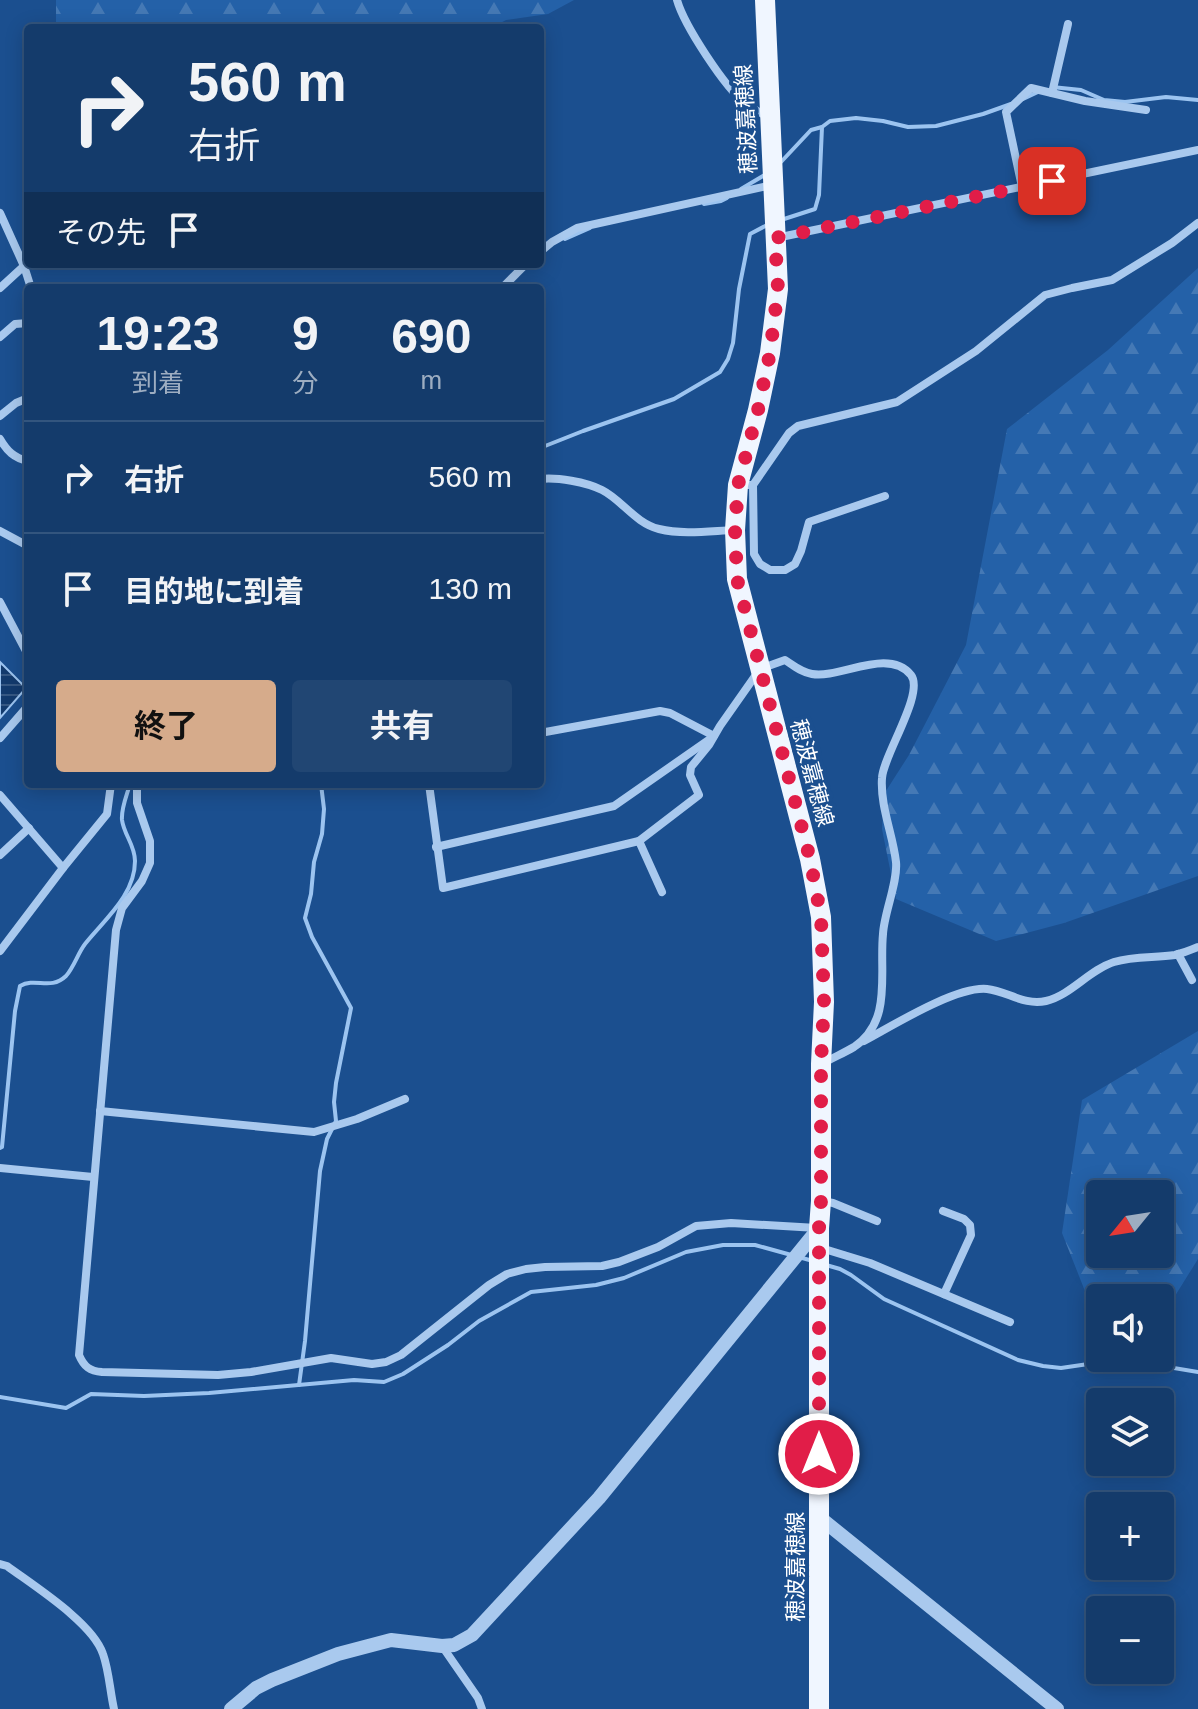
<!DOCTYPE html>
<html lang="ja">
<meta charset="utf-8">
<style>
body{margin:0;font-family:Helvetica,"Noto Sans JP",sans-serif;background:#214673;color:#f1f3f6;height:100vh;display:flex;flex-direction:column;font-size:30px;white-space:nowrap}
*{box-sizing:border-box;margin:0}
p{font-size:26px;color:#9dadc1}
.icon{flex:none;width:44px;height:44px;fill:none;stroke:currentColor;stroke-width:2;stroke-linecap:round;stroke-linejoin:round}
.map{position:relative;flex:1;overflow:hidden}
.side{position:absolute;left:24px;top:284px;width:520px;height:504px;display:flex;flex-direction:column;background:#143b6b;border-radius:8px;box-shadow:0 4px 20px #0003,0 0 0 2px #33557e}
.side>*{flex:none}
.banner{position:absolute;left:24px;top:24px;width:520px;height:244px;border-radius:8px;box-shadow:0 4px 20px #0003,0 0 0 2px #33557e;background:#143b6b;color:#f1f3f6;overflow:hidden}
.needle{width:52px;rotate:240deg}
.fabs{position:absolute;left:1086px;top:1180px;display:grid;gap:16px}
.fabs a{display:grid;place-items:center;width:88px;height:88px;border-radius:8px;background:#143b6b;box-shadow:0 4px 20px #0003,0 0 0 2px #33557e;font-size:40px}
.pin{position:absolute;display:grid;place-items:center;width:68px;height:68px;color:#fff;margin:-34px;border-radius:16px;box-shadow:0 4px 12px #0006}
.me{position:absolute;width:88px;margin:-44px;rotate:0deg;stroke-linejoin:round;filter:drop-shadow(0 0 6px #0008)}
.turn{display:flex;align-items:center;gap:28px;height:168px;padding:0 32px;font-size:36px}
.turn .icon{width:104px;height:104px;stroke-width:2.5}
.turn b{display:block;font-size:56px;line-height:68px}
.then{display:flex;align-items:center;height:76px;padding:0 32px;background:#0003;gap:16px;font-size:30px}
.eta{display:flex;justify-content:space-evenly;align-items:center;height:136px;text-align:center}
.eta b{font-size:48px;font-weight:700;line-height:56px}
.primary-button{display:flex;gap:16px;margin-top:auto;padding:16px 32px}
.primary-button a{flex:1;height:92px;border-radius:8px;background:#d6ab8b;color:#111;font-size:32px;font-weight:700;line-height:92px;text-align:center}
.primary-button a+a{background:#214673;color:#f1f3f6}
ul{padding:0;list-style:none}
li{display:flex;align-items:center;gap:24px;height:112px;padding:0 32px;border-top:2px solid #33557e}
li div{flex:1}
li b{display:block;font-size:30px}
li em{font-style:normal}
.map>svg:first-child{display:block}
.forest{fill:url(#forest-firs);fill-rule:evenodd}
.water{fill:url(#water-rules);stroke:#9cc4f0;stroke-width:2}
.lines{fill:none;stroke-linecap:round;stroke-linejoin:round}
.stream{stroke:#9cc4f0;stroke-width:4}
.minor{stroke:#a9c9ee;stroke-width:8}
.tertiary{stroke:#a9c9ee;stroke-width:14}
.primary{stroke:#f0f6ff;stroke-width:20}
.route{stroke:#e11d48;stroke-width:14;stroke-dasharray:0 25.2}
.labels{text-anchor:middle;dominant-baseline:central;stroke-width:8;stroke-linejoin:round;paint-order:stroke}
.street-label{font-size:22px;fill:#fff;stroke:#1b4f8f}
</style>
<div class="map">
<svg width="1198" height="1709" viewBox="0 0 1198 1709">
<defs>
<pattern id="forest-firs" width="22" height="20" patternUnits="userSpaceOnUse" patternTransform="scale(2)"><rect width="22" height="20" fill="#2461a8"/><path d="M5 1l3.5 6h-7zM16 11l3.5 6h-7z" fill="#4579b5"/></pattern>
<pattern id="water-rules" width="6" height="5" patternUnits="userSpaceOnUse" patternTransform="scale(2)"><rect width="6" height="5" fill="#123a6d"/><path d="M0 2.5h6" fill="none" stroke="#365883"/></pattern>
</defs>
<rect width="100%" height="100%" fill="#1b4f8f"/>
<g class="forest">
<path d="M56,0H574L548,14L506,20L491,28H56Z"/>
<path d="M1198,268V876L1064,923L996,941L896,899L882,829L884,794L909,755L966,645L1007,429L1108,350Z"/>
<path d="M1198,1031V1259L1160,1320V1298H1100V1329L1062,1233L1082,1100ZM1100,1194H1160V1254H1100Z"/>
</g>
<path class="water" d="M0,662L26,688L0,718Z"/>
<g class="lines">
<g class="stream">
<path d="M1052,87L1081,90L1104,100L1125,102L1166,97L1198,100"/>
<path d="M1023,99L1040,91"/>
<path d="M781,162L811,130L822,127L830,121L856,118L883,121L908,127L936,126L983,114L1011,104"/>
<path d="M741,189L768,173"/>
<path d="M704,204L721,201L727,198"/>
<path d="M781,220L815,209L819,195L822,127"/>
<path d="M565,239L590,228"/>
<path d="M540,448L583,431L674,399L720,372L728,359L733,343L739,289L750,234L769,224"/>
<path d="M0,1148L2,1147L15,1011L20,986C36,977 50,991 66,976C74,967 78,953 85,944C105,919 135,895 135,861C135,845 124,835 122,820C121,808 127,795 130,784"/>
<path d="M826,1265L840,1269L851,1275L884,1299L1018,1360L1043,1366L1061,1368L1102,1362L1144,1363L1198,1372"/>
<path d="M299,1385L305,1341L320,1171L327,1139L336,1121L334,1102L336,1083L351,1008L312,937L305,918L311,894L314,862L322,834L324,809L321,784"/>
<path d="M0,1397L66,1408L91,1394L144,1396L209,1393L354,1380L384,1382L403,1374L448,1345L479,1321L531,1292L596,1285L624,1278L686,1252L723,1245H755L813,1261"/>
</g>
<g class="minor">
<path d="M677,0C684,25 725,88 746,104C753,109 761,113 768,117"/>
<path d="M1052,93L1068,24"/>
<path d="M1022,187L1006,112L1031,88L1085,101L1146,110"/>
<path d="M0,213L24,266L31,288"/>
<path d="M776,238L1198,150"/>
<path d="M540,252L552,242L577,228L772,185"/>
<path d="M0,288L24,266"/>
<path d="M502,288L526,264"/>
<path d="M0,337L15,324L28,323"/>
<path d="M0,416L16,403L28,398"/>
<path d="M0,439C7,451 14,458 28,461"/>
<path d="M540,479C557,477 586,482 602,490C622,500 635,523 659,529C683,535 710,531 734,530"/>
<path d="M738,485H753L789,433L798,426L897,402L976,351L1045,295L1072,288L1112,280L1172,243L1198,223"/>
<path d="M753,485L754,554L760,564L770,570H785L795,564L801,551L809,522L885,496"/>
<path d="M0,531L28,546"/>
<path d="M0,602L28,655"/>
<path d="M540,733L660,711L670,713L714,736"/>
<path d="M0,738L28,706"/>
<path d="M137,784V803L150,841V863L142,881L122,908L116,930L79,1355C84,1367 90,1371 102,1372L218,1375L251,1372L331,1358L372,1364L386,1362L401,1355L489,1285L507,1274L526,1269L545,1267L602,1266L619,1262L658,1247L696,1226L731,1223L817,1228"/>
<path d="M429,784L443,888L639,841L699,795L690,775L691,767L709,745L720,726L760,669L785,660C794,666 801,672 812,674C840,679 888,647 911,675C925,693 883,756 882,778C880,806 893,835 896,862C898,882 884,913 883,934C879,973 893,1021 854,1047C844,1053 832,1058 822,1064"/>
<path d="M0,795L63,868L0,951"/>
<path d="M639,841L662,892"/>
<path d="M436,847L614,806L710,739"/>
<path d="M0,855L29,828"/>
<path d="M63,868L107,814L111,784"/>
<path d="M1178,954L1192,980"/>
<path d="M864,1041C892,1026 956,986 987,989C1007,991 1024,1006 1046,1001C1071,995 1089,970 1114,962C1134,956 1155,958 1175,955C1183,953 1191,950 1198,947"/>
<path d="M100,1111L314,1132L357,1119L405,1099"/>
<path d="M0,1168L93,1177"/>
<path d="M822,1201L833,1203L877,1221"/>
<path d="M943,1211L964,1219L970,1225L971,1235L944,1294"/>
<path d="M821,1248L870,1263L1010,1322"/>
<path d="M0,1564L7,1566C34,1586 93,1623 103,1654C109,1671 110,1691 114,1709"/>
<path d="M442,1646L478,1698L482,1709"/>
</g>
<g class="tertiary">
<path d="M819,1517L1057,1709"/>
<path d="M231,1709L256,1688L272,1680L338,1654L391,1640L442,1646L454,1645L472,1635L599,1498L819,1228"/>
</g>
<path class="primary" d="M765,0L778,289L770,353L758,410L738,485L735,530L737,579L810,859L821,917L824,1002L821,1064V1201L819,1228V1709"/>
</g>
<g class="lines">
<path class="route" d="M819,1454V1228L821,1201V1064L824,1002L821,917L810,859L737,579L735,530L738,485L758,410L770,353L778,289L775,238L1052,181"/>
</g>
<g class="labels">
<g class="street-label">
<text transform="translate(746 119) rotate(-93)">穂波嘉穂線</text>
<text transform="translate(812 773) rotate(75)">穂波嘉穂線</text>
<text transform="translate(795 1567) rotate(-90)">穂波嘉穂線</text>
</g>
</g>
</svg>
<div class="fabs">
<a><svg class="needle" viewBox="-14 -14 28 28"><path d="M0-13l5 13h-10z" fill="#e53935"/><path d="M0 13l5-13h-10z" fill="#9dadc1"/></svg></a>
<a><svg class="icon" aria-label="sound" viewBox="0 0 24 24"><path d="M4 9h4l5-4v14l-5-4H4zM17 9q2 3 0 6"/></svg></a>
<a><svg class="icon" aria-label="layers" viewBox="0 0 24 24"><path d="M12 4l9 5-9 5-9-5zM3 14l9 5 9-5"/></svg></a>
<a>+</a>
<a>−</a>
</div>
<div class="pin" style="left:1052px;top:181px;background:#d93025"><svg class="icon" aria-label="arrive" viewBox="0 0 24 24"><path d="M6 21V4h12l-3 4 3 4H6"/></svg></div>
<svg class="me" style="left:819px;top:1454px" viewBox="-20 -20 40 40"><circle r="17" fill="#e11d48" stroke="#fff" stroke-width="3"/><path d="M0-11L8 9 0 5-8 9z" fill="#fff"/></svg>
<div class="banner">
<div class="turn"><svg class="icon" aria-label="right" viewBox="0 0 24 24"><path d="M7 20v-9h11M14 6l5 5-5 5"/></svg><div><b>560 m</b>右折</div></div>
<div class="then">その先<svg class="icon" aria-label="arrive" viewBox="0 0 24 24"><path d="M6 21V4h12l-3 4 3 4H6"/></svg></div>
</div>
<section class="side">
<div class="eta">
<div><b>19:23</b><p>到着</p></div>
<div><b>9</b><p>分</p></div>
<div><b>690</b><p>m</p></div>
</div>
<ul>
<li><svg class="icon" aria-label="right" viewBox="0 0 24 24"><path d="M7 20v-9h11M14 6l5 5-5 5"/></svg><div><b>右折</b></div><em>560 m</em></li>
<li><svg class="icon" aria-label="arrive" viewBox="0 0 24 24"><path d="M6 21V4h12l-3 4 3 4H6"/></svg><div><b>目的地に到着</b></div><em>130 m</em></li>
</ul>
<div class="primary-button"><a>終了</a><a>共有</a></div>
</section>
</div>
